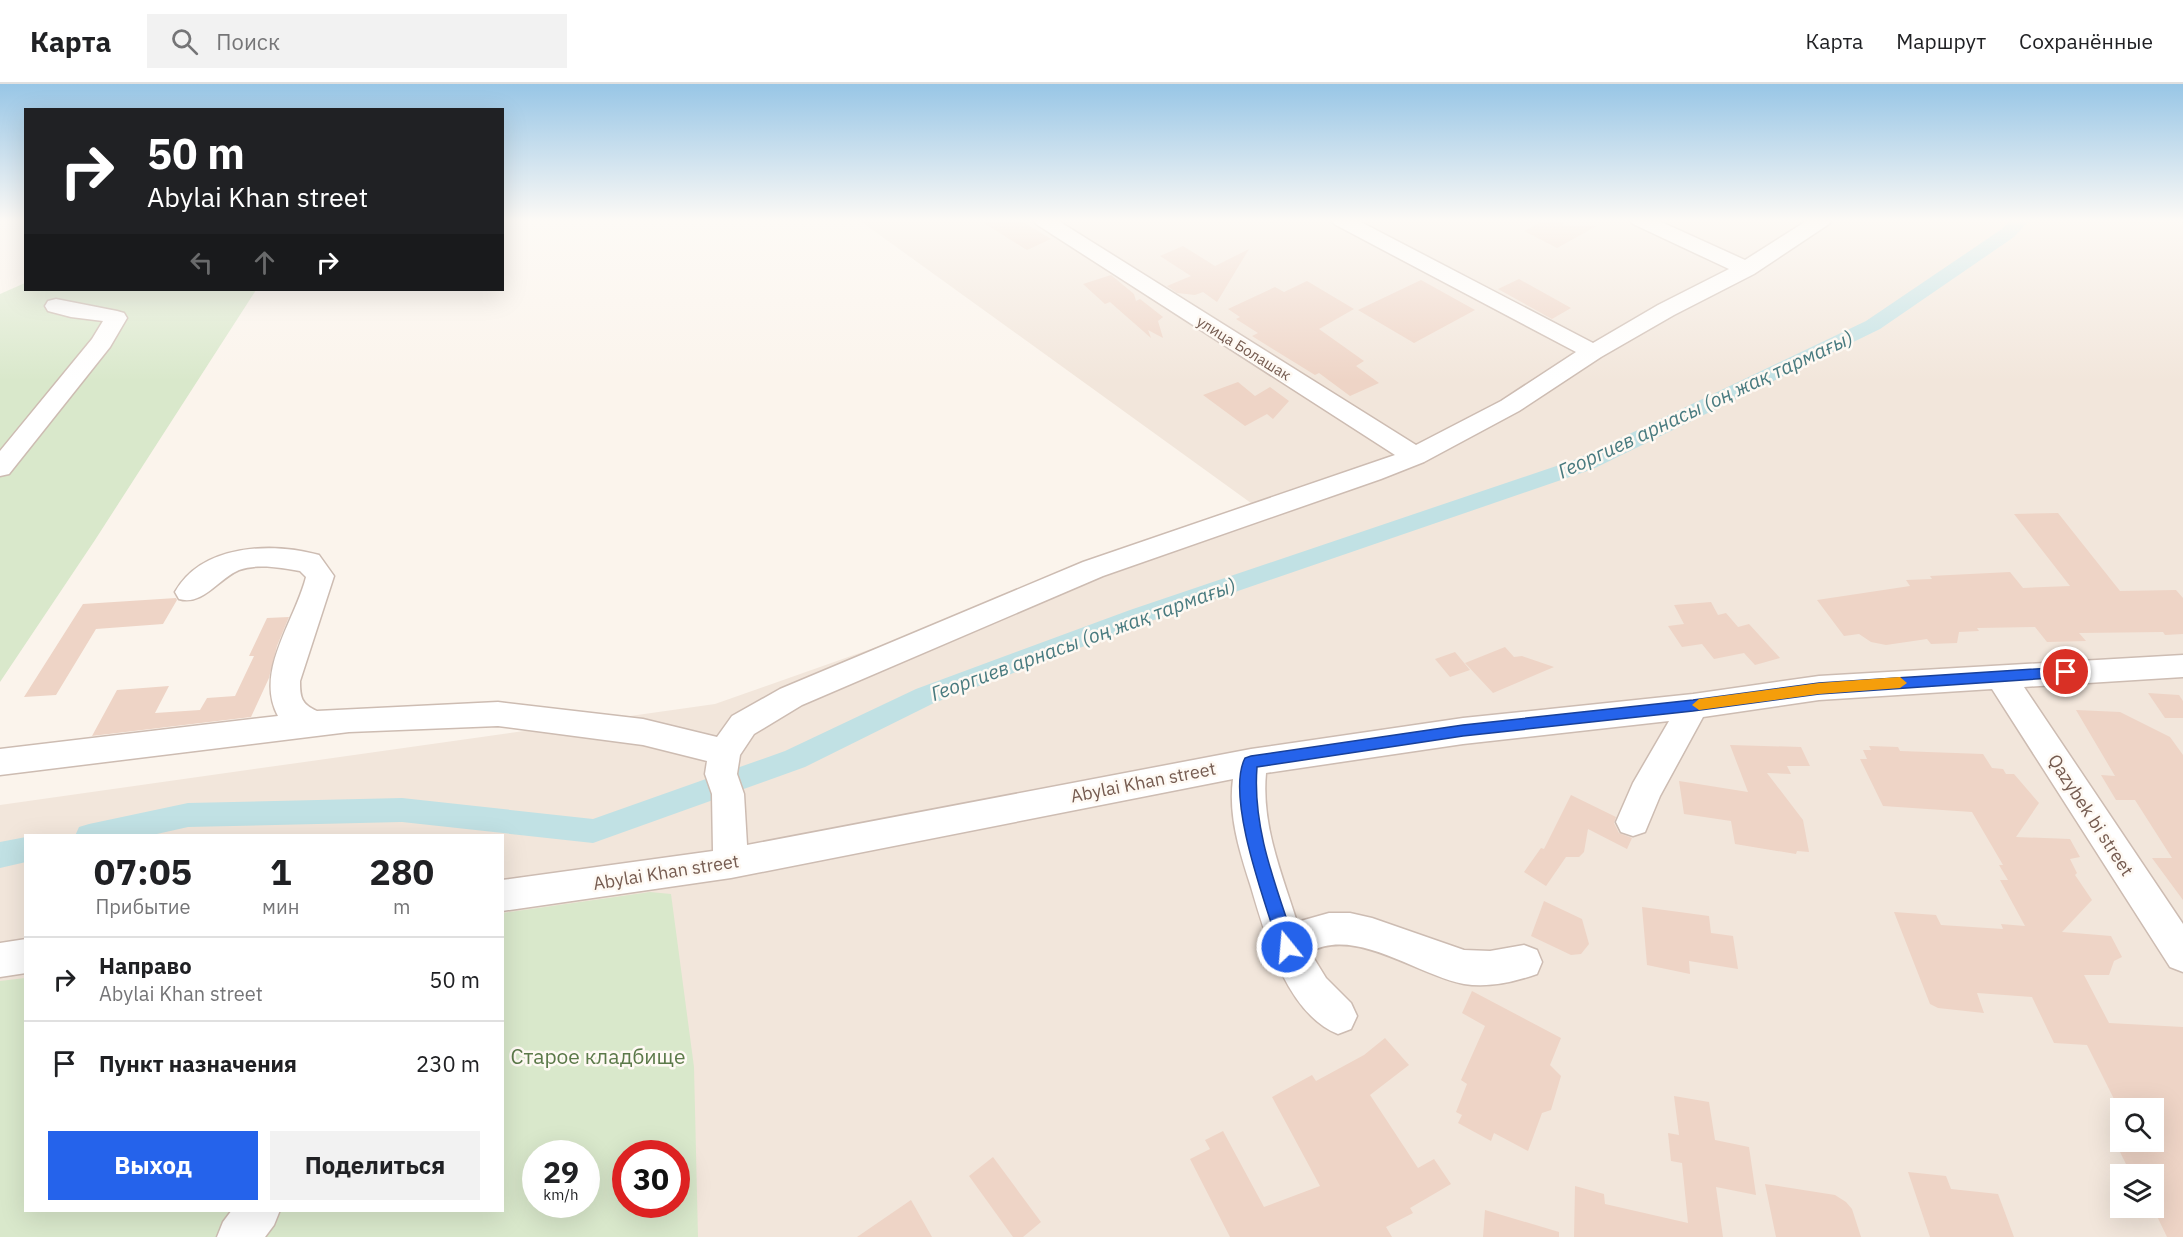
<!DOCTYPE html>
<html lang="ru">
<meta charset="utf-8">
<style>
body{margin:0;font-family:"IBM Plex Sans",sans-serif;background:#f2f2f2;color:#202124;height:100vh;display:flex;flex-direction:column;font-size:22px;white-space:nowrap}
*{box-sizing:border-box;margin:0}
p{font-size:20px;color:#757577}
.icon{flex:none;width:33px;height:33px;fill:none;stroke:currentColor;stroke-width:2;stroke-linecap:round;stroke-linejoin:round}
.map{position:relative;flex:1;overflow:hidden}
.sheet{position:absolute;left:24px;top:750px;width:480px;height:378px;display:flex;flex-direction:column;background:#fff;border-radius:0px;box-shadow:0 6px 24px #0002}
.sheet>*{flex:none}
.hud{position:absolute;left:24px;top:24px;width:480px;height:183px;border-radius:0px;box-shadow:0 6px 24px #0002;background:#202124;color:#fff;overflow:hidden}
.fabs{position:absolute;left:2110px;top:1014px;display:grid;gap:12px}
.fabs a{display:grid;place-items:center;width:54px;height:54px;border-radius:0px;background:#fff;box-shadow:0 6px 24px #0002;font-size:30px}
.speed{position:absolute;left:522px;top:1056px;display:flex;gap:12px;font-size:30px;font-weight:700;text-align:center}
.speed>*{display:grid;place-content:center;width:78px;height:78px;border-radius:50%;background:#fff;box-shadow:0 6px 24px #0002;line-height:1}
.speed small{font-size:15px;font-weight:400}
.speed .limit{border:9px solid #d22;background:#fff;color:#111}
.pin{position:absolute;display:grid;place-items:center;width:51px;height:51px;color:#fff;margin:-26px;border:3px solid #fff;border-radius:50%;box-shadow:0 2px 6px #0007}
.me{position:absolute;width:66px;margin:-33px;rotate:343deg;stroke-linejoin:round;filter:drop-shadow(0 0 4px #0008)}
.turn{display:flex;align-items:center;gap:21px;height:126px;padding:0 24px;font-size:27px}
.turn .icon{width:78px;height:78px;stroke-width:2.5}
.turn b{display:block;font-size:42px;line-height:51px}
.lanes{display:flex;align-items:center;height:57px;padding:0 24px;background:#0003;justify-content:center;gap:30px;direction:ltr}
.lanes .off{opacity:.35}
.eta{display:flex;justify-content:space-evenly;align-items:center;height:102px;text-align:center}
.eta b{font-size:36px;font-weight:700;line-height:42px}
.cta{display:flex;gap:12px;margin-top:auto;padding:12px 24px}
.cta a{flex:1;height:69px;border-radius:0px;background:#2563eb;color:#fff;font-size:24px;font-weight:700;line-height:69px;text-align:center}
.cta a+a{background:#f2f2f2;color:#202124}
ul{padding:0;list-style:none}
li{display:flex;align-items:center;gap:18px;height:84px;padding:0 24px;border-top:2px solid #e0e0e0}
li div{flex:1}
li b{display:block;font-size:22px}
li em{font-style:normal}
header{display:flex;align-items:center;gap:36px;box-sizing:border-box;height:84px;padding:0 30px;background:#fff;border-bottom:2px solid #e0e0e0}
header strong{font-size:28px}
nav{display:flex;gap:33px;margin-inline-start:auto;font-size:21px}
.search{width:420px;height:54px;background:#f2f2f2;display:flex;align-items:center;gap:15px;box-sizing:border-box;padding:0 21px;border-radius:0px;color:#757577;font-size:22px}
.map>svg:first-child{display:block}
.residential{fill:#f2e6db;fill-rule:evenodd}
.green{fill:#d9e8cb;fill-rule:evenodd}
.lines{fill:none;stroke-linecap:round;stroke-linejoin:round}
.canal{fill:#c1e1e4;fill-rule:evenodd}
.building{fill:#eed4c6}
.minor-casing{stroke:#cdbcb2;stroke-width:3}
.minor{fill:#fff;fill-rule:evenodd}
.route{fill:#2563eb;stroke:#184099;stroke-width:1.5}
.slow{fill:#f59e0b}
.labels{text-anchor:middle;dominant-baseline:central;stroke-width:5;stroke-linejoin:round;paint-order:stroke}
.far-street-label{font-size:15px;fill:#755b50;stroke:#fef9f3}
.street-label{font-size:18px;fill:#755b50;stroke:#fef9f3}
.water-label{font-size:20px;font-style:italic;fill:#487a7f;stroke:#fef9f3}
.near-park-label{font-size:21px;fill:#5b7949;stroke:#fef9f3}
</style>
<header>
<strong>Карта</strong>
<div class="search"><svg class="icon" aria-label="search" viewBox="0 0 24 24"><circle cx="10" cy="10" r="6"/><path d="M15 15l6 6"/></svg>Поиск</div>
<nav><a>Карта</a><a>Маршрут</a><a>Сохранённые</a></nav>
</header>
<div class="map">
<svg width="2183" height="1153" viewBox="0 0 2183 1153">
<rect width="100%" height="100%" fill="#fbf4ec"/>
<path class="residential" d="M859,136H2183V1153H0V721L715,620L1262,427ZM26,752H502V1126H26ZM2121,1024H2154V1058H2121ZM536,1070H586V1120H536ZM626,1070H676V1120H626ZM2121,1090H2154V1124H2121Z"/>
<g class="green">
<path d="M25,199L26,206H256L95,456L0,598V210Z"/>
<path d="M650,808L671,810L694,983L698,1153H0V897L25,894L26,1126H502L503,829ZM536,1070H586V1120H536ZM626,1070H676V1120H626Z"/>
</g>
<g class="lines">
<g class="canal">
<path d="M2011,136H2030L2014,153L1880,245L1593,385L1148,538L934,619L805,683L593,759L402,738L188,743L148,752H75L79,743L89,740L188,719L402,714L593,735L785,667L916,605L1130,526L1577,375L1866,237L2002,145Z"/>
<path d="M26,753V778L0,784V758Z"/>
</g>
</g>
<g class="building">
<path d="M979,136H1020L1051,155L1027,166Z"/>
<path d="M1545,136H1563V142H1597L1557,164L1524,147Z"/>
<path d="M1183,162L1215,182L1249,165L1217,218L1203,208L1195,211L1177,209L1167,202L1191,192L1160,172Z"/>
<path d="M1111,191L1134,210L1136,217L1140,215L1163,233L1158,237L1163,254L1148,246L1151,254L1110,218L1105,220L1083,200Z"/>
<path d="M1519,195L1571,224L1552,235L1498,205Z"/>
<path d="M1421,196L1475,226L1414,259L1358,226Z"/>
<path d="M1307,197L1354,225L1319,245L1364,277L1356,282L1379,299L1350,312L1319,289L1315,291L1252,252L1258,249L1236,235L1240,233L1228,225L1275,203L1284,208Z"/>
<path d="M1238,298L1255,312L1270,303L1289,317L1273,335L1267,330L1245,342L1203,311Z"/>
<path d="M2058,429L2120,507L2176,506L2183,514V550L2165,551L2163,548L2079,549L2086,557L2047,558L2035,543L1977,544L1979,547L1959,548L1957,559L1931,560L1927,555L1886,561L1871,558L1859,550L1844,552L1817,516L1910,502L1906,496L1932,495L1930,492L2010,488L2023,504L2070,502L2014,430Z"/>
<path d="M176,514L177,516L163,540L96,545L56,611L24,613L83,520Z"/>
<path d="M1711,518L1718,531L1726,529L1738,543L1749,540L1780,574L1755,581L1744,569L1714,575L1702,560L1682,563L1668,542L1684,540L1674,521Z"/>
<path d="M289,533L277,562L269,594L251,633L92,652L117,606L169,602L155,629L200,626L207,614L235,612L254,572H249L267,534Z"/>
<path d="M1505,563L1514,573L1522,572L1554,583L1493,609L1465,579Z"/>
<path d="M1455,568L1470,586L1450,593L1435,575Z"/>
<path d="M2148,609L2179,611L2183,617V634H2165Z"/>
<path d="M2076,626L2120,628L2170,653L2183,671V816L2152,774H2172L2135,716H2116L2101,691L2115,692Z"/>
<path d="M1730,661L1801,663L1810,682H1787L1791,690L1767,689L1803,736L1809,768L1797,767L1796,770L1735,760L1731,737L1684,730L1679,697L1748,708Z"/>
<path d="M1869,662L1898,663L1900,667L1983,670L1992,684L2003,685L2006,690H2014L2039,719L2016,753L2070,755L2080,773L2070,775L2077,789L2075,791L2092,816L2062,848L2111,852L2122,873L2114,877L2109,891H2084L2109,939L2183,943V1153H2167L2154,1126V1090H2131L2115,1058L2154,1060V1020L2116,1019L2087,961L2054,959L2032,913L1977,909L1984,929L1938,924L1930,920L1894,828L1936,831L1941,841L2003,845L2001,840L2025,842L2000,796H2008L1999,781H2003L1972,728L1883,722L1860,675H1867L1863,666H1871Z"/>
<path d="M1571,711L1616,733L1614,739L1619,749L1632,754L1627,765L1588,745L1584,768L1579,773H1566L1546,802L1524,788L1541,764L1544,765Z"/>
<path d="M1544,817L1582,835L1589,860L1581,870L1571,871L1531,852Z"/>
<path d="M1642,823L1709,832L1711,849L1733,852L1738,885L1689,877L1690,890L1647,881Z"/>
<path d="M1472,907L1561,954L1550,981L1561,992L1551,1026L1542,1029L1528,1067L1494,1049L1491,1057L1458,1039L1462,1031L1456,1028L1467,1000L1461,996L1485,942L1462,929Z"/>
<path d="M1385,954L1409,981L1370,1011L1418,1084L1434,1075L1451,1100L1410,1124L1413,1129L1386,1143L1392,1153H1230L1190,1075L1210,1065L1205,1056L1223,1047L1264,1123L1320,1102L1272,1013L1312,991L1316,997L1364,971Z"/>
<path d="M1674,1012L1709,1018L1715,1056L1749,1063L1756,1111L1716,1103L1723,1153H1574L1575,1102L1604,1110L1605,1120L1688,1139L1682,1079L1671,1077L1668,1049L1679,1051Z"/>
<path d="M993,1073L1041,1138L1023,1153H1013L969,1092Z"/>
<path d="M1908,1088L1946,1092L1951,1105L1998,1110L2014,1153H1930Z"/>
<path d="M1765,1100L1835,1111L1846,1118L1852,1125L1861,1153H1776Z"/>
<path d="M911,1116L932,1153H857Z"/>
<path d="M1485,1126L1559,1148V1153H1483Z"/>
</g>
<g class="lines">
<g class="minor-casing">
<g id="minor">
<path d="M1033,136H1057L1416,361L1501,317L1576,268L1334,140L1331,136H1357L1593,259L1658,221L1729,185L1633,140L1630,136H1657L1745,176L1808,136H1832L1829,140L1754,190L1674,231L1601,273L1519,327L1424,378L1381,395L1103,492L802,621L754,650L740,671L737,690L744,710L747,761L1251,665L1463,634L1693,610L1819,592L2183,571V593L2024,603L2183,840V888L2170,883L1992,605L1819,616L1703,633L1660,712L1645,748L1633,752L1621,748L1616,738L1633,699L1669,637L1463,660L1266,689C1261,741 1282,790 1297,838L1329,829H1350L1372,834L1464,866L1490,867L1524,861L1537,866L1542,878L1537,890C1514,898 1489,904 1464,900C1419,892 1355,842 1310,868L1326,894L1351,919L1357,932L1351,945L1338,950C1287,930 1265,851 1251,803C1240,769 1228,732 1233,695L731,794L502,827V796L713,767L712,710L705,690L707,677L643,661L498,642L349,648L0,691V665L278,632C254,588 295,537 306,493L300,487C282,484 258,479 239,486C218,495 203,522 179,515L175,508C202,460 272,458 319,471L334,492L300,597C300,613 301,620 317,627L498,618L643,635L717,653L732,632L780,605L1083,478L1395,371L1036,140Z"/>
<path d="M56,215L117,227L124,229L127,234L110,263L9,390L0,392V367L92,255L103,237L71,233L48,227L45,222L48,217Z"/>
<path d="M26,855V889L0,893V859Z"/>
<path d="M232,1126H280L274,1141L265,1153H217L223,1138Z"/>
</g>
</g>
<use href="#minor" class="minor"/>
</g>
<linearGradient id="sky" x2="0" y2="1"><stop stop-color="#98c6e6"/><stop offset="0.46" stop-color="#fdfaf6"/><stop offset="1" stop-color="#fdfaf6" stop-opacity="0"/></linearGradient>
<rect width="2183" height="297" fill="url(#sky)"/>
<path class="route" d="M2066,583L2072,588L2066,593L1819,610L1693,627L1463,652L1257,683C1252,746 1277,804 1296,863L1293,868L1287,871L1282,868L1279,863C1266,821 1225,713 1245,674L1251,672L1463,641L1693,616L1819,599Z"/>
<path class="slow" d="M1900,593L1907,599L1900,604L1819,610L1699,626L1692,621L1699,615L1819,599Z"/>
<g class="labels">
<g class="far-street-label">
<text transform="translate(1244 264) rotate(32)">улица Болашак</text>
</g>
<g class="street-label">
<text transform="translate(1143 698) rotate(-11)">Abylai Khan street</text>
<text transform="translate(2091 731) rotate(57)">Qazybek bi street</text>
<text transform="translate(666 788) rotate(-9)">Abylai Khan street</text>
</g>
<g class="water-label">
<text transform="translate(1705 320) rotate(-25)">Георгиев арнасы (оң жақ тармағы)</text>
<text transform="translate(1083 555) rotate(-20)">Георгиев арнасы (оң жақ тармағы)</text>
</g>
<g class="near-park-label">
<text x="598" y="972">Старое кладбище</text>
</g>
</g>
</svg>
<div class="fabs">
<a><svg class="icon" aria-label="search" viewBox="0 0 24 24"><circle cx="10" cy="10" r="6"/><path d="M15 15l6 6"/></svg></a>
<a><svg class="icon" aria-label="layers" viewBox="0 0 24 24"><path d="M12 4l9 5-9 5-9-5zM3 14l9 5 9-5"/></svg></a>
</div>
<div class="speed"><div>29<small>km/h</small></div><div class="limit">30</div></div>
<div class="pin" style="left:2066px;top:588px;background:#d93025"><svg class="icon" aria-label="arrive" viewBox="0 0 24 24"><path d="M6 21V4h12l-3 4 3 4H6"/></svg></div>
<svg class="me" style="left:1287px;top:863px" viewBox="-20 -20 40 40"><circle r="17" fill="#2563eb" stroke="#fff" stroke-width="3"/><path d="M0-11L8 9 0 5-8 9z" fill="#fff"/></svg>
<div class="hud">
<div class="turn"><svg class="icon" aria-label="right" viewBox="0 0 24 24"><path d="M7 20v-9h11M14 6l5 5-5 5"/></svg><div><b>50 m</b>Abylai Khan street</div></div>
<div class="lanes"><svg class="icon off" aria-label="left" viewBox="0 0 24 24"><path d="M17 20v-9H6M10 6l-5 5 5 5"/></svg><svg class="icon off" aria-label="ahead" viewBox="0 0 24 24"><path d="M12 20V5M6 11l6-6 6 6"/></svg><svg class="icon" aria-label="right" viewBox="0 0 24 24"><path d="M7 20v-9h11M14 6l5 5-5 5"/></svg></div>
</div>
<section class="sheet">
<div class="eta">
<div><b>07:05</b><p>Прибытие</p></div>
<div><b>1</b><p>мин</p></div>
<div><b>280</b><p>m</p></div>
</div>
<ul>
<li><svg class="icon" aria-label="right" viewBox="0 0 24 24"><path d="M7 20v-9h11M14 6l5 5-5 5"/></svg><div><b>Направо</b><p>Abylai Khan street</p></div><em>50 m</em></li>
<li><svg class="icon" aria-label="arrive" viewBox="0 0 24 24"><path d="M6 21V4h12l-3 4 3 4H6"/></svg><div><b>Пункт назначения</b></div><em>230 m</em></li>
</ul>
<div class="cta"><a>Выход</a><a>Поделиться</a></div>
</section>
</div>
